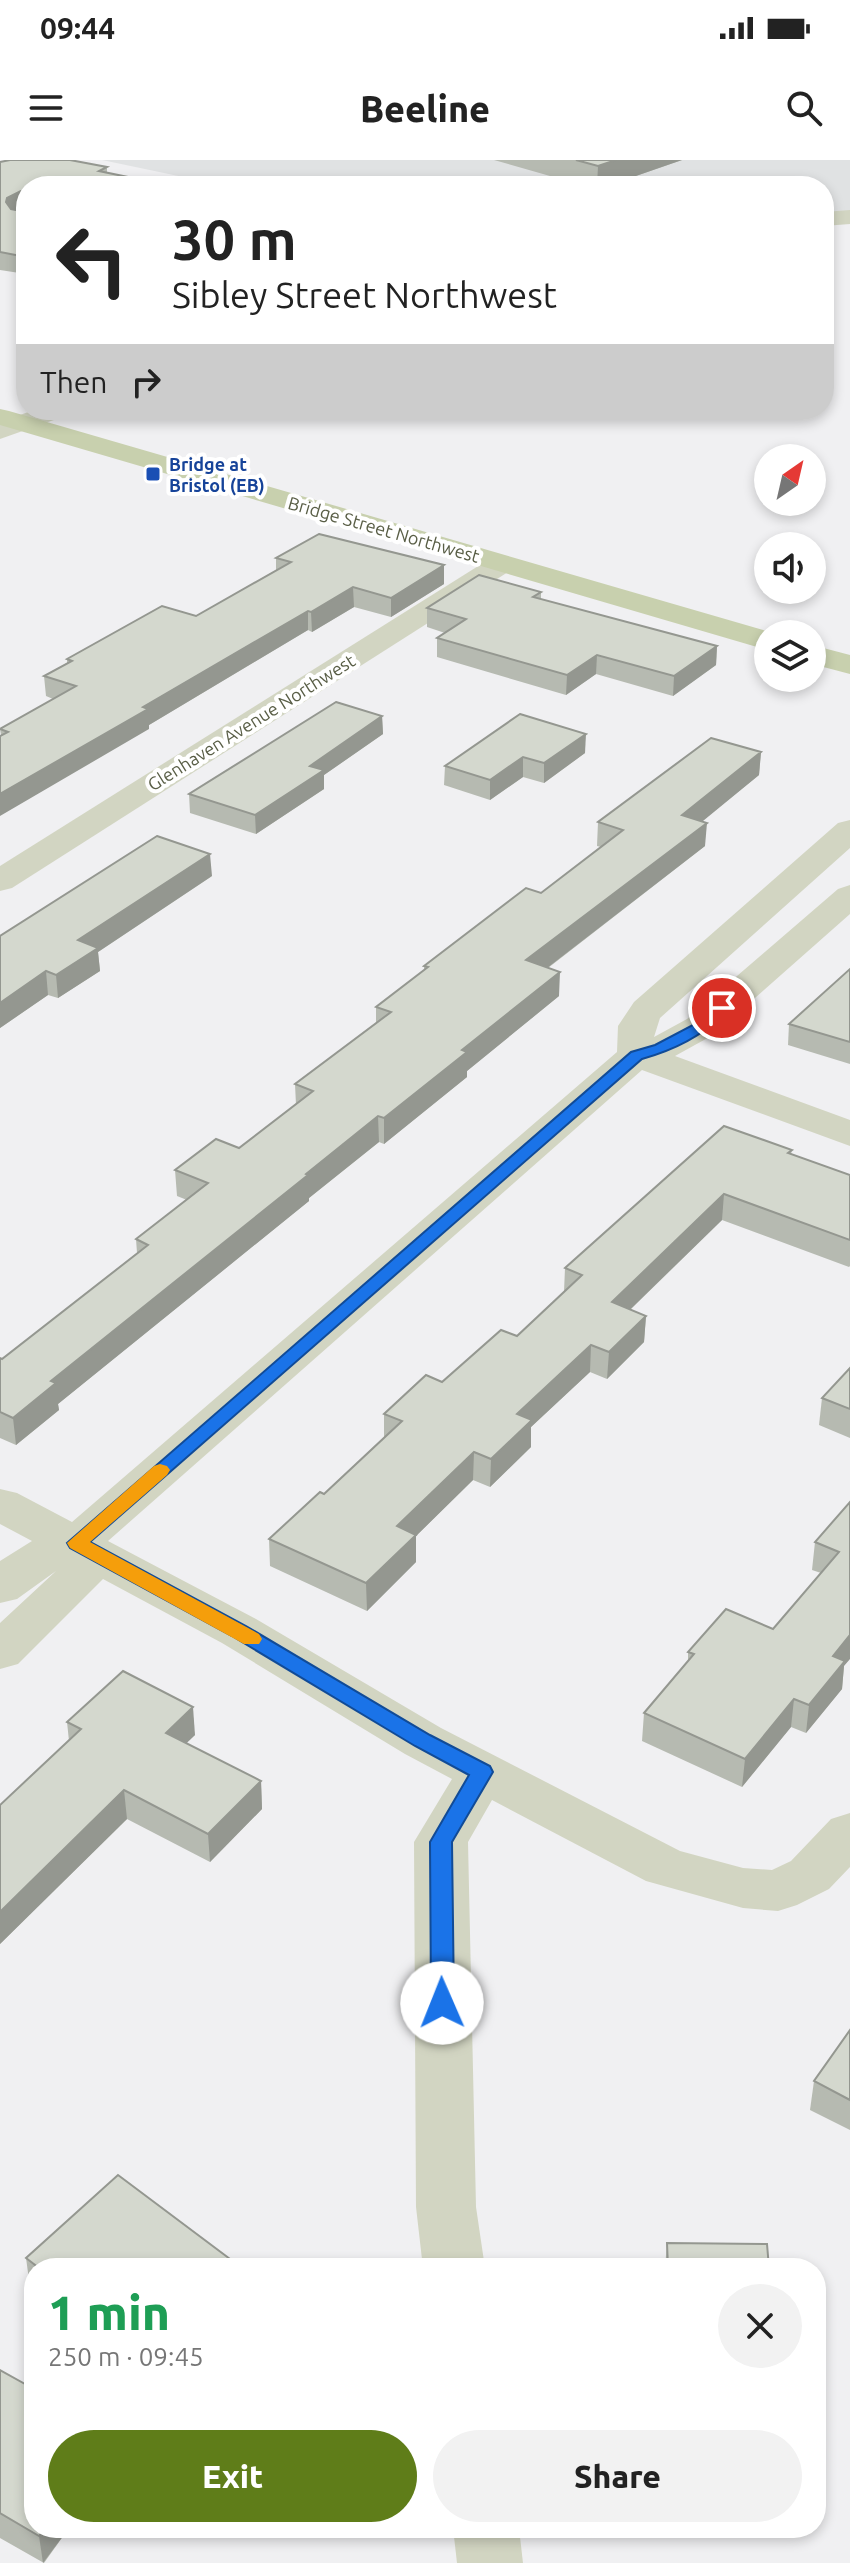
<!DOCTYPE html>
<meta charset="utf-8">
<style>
body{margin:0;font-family:Ubuntu,sans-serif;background:#f2f2f2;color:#222;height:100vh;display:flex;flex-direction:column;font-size:30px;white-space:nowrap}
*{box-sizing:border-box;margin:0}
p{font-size:26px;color:#767676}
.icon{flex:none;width:44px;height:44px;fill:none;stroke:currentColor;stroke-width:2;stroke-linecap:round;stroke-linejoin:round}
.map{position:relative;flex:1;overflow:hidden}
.drawer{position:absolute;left:24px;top:2098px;width:802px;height:280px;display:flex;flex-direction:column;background:#fff;border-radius:32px;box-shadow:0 4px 12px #0003}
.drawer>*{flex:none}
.hud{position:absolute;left:16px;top:16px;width:818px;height:244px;border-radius:32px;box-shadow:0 4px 12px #0003;background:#fff;color:#222;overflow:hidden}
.needle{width:52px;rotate:34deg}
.controls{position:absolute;left:754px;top:284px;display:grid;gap:16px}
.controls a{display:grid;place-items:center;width:72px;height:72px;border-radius:50%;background:#fff;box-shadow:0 4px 12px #0003;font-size:40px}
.pin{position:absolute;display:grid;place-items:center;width:68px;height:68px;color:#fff;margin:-34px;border:4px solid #fff;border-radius:50%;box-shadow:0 2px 8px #0007}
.me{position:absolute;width:88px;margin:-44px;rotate:359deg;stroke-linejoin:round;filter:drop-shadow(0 0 6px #0008)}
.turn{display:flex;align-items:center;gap:28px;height:168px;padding:0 24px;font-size:36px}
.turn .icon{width:104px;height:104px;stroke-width:2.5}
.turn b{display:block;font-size:56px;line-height:68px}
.then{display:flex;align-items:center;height:76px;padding:0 24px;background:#0003;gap:16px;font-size:30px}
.round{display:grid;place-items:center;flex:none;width:84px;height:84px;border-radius:42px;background:#f2f2f2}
.summary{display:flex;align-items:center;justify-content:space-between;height:136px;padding:0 24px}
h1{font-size:48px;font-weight:800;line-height:60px;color:#1e9e55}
.cta{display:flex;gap:16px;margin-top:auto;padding:16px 24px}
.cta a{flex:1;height:92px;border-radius:48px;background:#5f7d19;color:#fff;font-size:32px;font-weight:800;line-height:92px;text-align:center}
.cta a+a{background:#f2f2f2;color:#222}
.status{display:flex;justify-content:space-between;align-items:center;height:56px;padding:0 40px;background:#fff;direction:ltr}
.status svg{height:22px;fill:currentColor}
header{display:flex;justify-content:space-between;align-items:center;height:104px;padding:0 24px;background:#fff;font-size:36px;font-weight:800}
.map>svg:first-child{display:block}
.education{fill:#e0e2e3}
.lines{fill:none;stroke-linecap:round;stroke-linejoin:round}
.minor{fill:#d2d5c2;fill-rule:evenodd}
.major{fill:#c8d0ae;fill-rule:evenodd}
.wall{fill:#b6bab1}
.shaded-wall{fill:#949790}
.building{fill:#d4d8ce;stroke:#949790;stroke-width:2}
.route{fill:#1a73e8;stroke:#114b97;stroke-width:2}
.slow{fill:#f59e0b}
.transit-dot{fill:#1a4fb4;stroke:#fff;stroke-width:3}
.labels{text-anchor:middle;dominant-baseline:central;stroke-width:8;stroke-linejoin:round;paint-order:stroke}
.far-transit-label{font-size:18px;font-weight:bold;fill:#164399;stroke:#fff;text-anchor:start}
.far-street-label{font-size:18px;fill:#595e46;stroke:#fff}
</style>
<div class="status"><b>09:44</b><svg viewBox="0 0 49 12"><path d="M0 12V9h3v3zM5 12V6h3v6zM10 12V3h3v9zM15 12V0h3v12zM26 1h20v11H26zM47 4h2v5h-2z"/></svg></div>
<header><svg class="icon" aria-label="menu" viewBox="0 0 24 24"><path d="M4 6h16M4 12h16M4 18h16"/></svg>Beeline<svg class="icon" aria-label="search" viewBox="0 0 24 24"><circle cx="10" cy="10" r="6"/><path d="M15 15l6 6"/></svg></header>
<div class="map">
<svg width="850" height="2403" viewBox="0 0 850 2403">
<rect width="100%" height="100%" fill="#f0f0f2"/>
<path class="education" d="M102,0H850V52L824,54V26H226Z"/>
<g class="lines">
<g class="minor">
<path d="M850,50V64L824,66V52Z"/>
<path d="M34,250H72L68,255L0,279V262Z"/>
<path d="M501,395L511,398L515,404L511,410L12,728L0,731V706L491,398Z"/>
<path d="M850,660V688L660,858L654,877L687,859L838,729L850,725V754L713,875L675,896L850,960V986L642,910L108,1381L256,1459L441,1568L680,1691L743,1708L772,1710L791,1701L831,1659L850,1653V1707L829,1729L797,1745L778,1751L743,1748L646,1721L492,1640L468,1682L476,2047L485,2108H423L416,2047L414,1682L452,1619L405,1594L222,1483L103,1419L18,1504L0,1509V1463L56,1411L17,1439L0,1443V1401L32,1381L0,1364V1329L17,1333L72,1362L617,892L618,866L634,842L838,663Z"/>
<path d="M453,2368H519L523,2403H457Z"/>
</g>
<g class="major">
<path d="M0,249L9,251L777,474H768V490L757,487L0,265Z"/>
<path d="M812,485L850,495V514L812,504Z"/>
</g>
</g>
<g class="wall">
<path d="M494,0H682L607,26H585Z"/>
<path d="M0,2L107,7V12L26,26V51L22,48L18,50L26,52V114L0,110Z"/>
<path d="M276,398L444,405V424L391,457L354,447L312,472L308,470L149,565V569L1,575L0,569L53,539L46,536L44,516L67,503V499L196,456L276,410Z"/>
<path d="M541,432V439L717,486L716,505L673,536L596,514L566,535L437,497V478L445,473L427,467V448Z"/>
<path d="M520,554L585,593L544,623L523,617L490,640L444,625L445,606Z"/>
<path d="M382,556L383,574L324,615V629L256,674L190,653L189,634Z"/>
<path d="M761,592L759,615L702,661L705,686L548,808L559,836L467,911V917L384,984L379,982L309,1038V1041L58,1244L59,1250L16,1285L0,1278V1198L2,1199L137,1093L136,1079L187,1040L177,1036L175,1010L239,988L296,945L295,924L376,864V847L424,811V806L541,733L601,687L597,686L598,662Z"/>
<path d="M212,716L98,792L100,811L58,838L48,835L0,868V776Z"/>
<path d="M850,809V904L788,885L789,864Z"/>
<path d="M792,990L791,994L850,1015V1106L849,1107L722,1060L630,1150L646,1156L644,1182L607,1219L590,1212L531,1267V1287L490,1327L473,1320L416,1376V1402L367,1451L270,1406L269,1379L324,1334L384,1278V1254L442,1222L517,1176L564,1132L565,1108Z"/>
<path d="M850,1208V1278L819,1265L822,1238Z"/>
<path d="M850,1342L844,1506L842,1529L806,1573L791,1567L742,1627L642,1581L644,1553L688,1502V1492L773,1469L821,1413L812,1410L815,1382Z"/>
<path d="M67,1562L195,1575L186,1583L261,1621L262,1649L210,1702L127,1659L0,1784V1645L69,1581Z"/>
<path d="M850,1870V1970L810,1950L814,1921Z"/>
<path d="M667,2083L769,2108H665Z"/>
<path d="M26,2098L242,2108H34V2130L30,2127Z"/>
<path d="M0,2210L34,2368H69L44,2403L0,2378Z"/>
</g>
<g class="shaded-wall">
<path d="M616,0H682L607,26H597L598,6Z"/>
<path d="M21,31L22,48L8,55L6,42L7,38Z"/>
<path d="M444,405V424L391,457V438Z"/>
<path d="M353,427L354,447L312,472L311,452Z"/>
<path d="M308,451V470L149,565V569L0,656V634L143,547Z"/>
<path d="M717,486L716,505L673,536L674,516Z"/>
<path d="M597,495L596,514L566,535L567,515Z"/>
<path d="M382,556L383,574L324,615V629L256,674L255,655L310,606Z"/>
<path d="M586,574L585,593L544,623V603Z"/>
<path d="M761,592L759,615L681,679L682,655Z"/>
<path d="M523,597V617L490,640V620Z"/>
<path d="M707,663L705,686L525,825L526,800Z"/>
<path d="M210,694L212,716L98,792L100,811L58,838L56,815L78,780Z"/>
<path d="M46,811L48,835L0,868V843Z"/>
<path d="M560,812L559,836L467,911V917L384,984V958L462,890Z"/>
<path d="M378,956L379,982L309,1038V1041L58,1244L59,1250L16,1285L13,1258L51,1221Z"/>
<path d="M724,1034L722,1060L610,1169L612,1142Z"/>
<path d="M646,1156L644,1182L607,1219L609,1192Z"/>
<path d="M591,1185L590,1212L531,1267V1287L490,1327L491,1299L517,1254Z"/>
<path d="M474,1292L473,1320L416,1376V1402L367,1451L366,1423L397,1366Z"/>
<path d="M850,1475V1499L844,1506L842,1529L806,1573L809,1545L833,1496Z"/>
<path d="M794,1539L791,1567L742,1627L745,1599Z"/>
<path d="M193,1547L195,1575L168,1601L166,1573Z"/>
<path d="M261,1621L262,1649L210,1702L208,1674Z"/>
<path d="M124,1630L127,1659L0,1784V1752Z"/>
<path d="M45,2368H69L43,2403L39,2376Z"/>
</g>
<g class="building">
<path d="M10,0H70L107,7L99,11L162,24L156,26H26V35L21,31L7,38L6,42L11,49L26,52V97L0,92V2Z"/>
<path d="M576,0H616L598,6Z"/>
<path d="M319,374L444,405L391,438L353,427L311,452L308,451L143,547L148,549L0,634V576L8,572L0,569L76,526L44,516L72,501L67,499L162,446L196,456L291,402L276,398Z"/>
<path d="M479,415L541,432L533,437L717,486L674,516L597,495L567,515L437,478L466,459L427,448Z"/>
<path d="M336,542L382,556L310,606L324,610L255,655L189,634Z"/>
<path d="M520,554L586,574L544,603L523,597L490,620L445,606Z"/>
<path d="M711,578L761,592L682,655L707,663L526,800L560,812L462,890L467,892L384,958L378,956L306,1014L308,1015L51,1221L56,1223L13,1258L0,1252V1198L2,1199L148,1085L136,1079L208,1023L175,1010L216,979L239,988L313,931L295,924L391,852L376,847L428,807L424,806L526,728L541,733L623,670L598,662Z"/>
<path d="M157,676L210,694L78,780L98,788L56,815L46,811L0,843V776Z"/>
<path d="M850,809V882L789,864Z"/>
<path d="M724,966L792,990L788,993L850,1015V1080L724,1034L612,1142L646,1156L609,1192L591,1185L517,1254L532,1260L491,1299L474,1292L397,1366L416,1375L366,1423L269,1379L320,1332L324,1334L402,1261L384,1254L426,1215L442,1222L501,1170L517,1176L582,1115L565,1108Z"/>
<path d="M850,1208V1249L822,1238Z"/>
<path d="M850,1342V1475L833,1496L845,1501L809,1545L794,1539L745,1599L644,1553L694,1494L688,1492L726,1449L773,1469L839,1392L815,1382Z"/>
<path d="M123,1511L193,1547L166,1573L261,1621L208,1674L124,1630L0,1752V1645L81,1569L67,1562Z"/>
<path d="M850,1870V1940L814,1921Z"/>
<path d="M118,2015L242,2108H39L26,2098Z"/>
<path d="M667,2083L767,2084L769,2108H668Z"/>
<path d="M0,2210L34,2229V2368H45L39,2376L0,2353Z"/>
</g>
<path class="route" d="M722,843L729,848C707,874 674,890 642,899L90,1382L246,1466L430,1575L490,1606L493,1612L452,1682L454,1843L450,1849L442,1852L434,1849L431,1843L430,1682L469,1615L415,1586L232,1476L70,1388L67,1383L631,892L655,885L695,864Z"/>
<path class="slow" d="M160,1304L167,1306L170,1310L167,1315L90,1382L259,1474L262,1479L259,1484H244L70,1388L67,1383L154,1306Z"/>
<rect class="transit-dot" x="145" y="306" width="16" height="16" rx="4"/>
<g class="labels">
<g class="far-transit-label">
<text x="169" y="304">Bridge at<tspan x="169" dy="21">Bristol (EB)</tspan></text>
</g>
<g class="far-street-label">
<text transform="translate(384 369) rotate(16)">Bridge Street Northwest</text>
<text transform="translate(251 562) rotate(-32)">Glenhaven Avenue Northwest</text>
</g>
</g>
</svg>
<div class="controls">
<a><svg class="needle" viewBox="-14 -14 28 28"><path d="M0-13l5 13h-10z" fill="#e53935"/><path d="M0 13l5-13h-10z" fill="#767676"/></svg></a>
<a><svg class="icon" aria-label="sound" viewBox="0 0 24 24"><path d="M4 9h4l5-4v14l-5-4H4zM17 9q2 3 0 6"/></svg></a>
<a><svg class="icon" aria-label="layers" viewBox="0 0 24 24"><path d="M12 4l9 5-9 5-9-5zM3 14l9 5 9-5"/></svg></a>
</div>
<div class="pin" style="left:722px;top:848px;background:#d93025"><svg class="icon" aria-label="arrive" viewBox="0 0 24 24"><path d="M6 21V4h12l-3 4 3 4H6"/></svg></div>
<svg class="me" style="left:442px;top:1843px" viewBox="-20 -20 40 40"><circle r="19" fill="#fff"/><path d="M0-13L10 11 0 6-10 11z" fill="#1a73e8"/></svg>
<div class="hud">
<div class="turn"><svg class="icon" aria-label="left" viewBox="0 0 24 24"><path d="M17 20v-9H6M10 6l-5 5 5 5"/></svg><div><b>30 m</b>Sibley Street Northwest</div></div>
<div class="then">Then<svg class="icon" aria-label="right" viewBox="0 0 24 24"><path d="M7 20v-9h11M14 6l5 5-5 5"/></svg></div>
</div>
<section class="drawer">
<div class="summary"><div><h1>1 min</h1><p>250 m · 09:45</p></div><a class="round"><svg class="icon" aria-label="close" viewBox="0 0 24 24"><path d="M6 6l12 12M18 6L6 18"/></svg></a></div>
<div class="cta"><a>Exit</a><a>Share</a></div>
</section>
</div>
